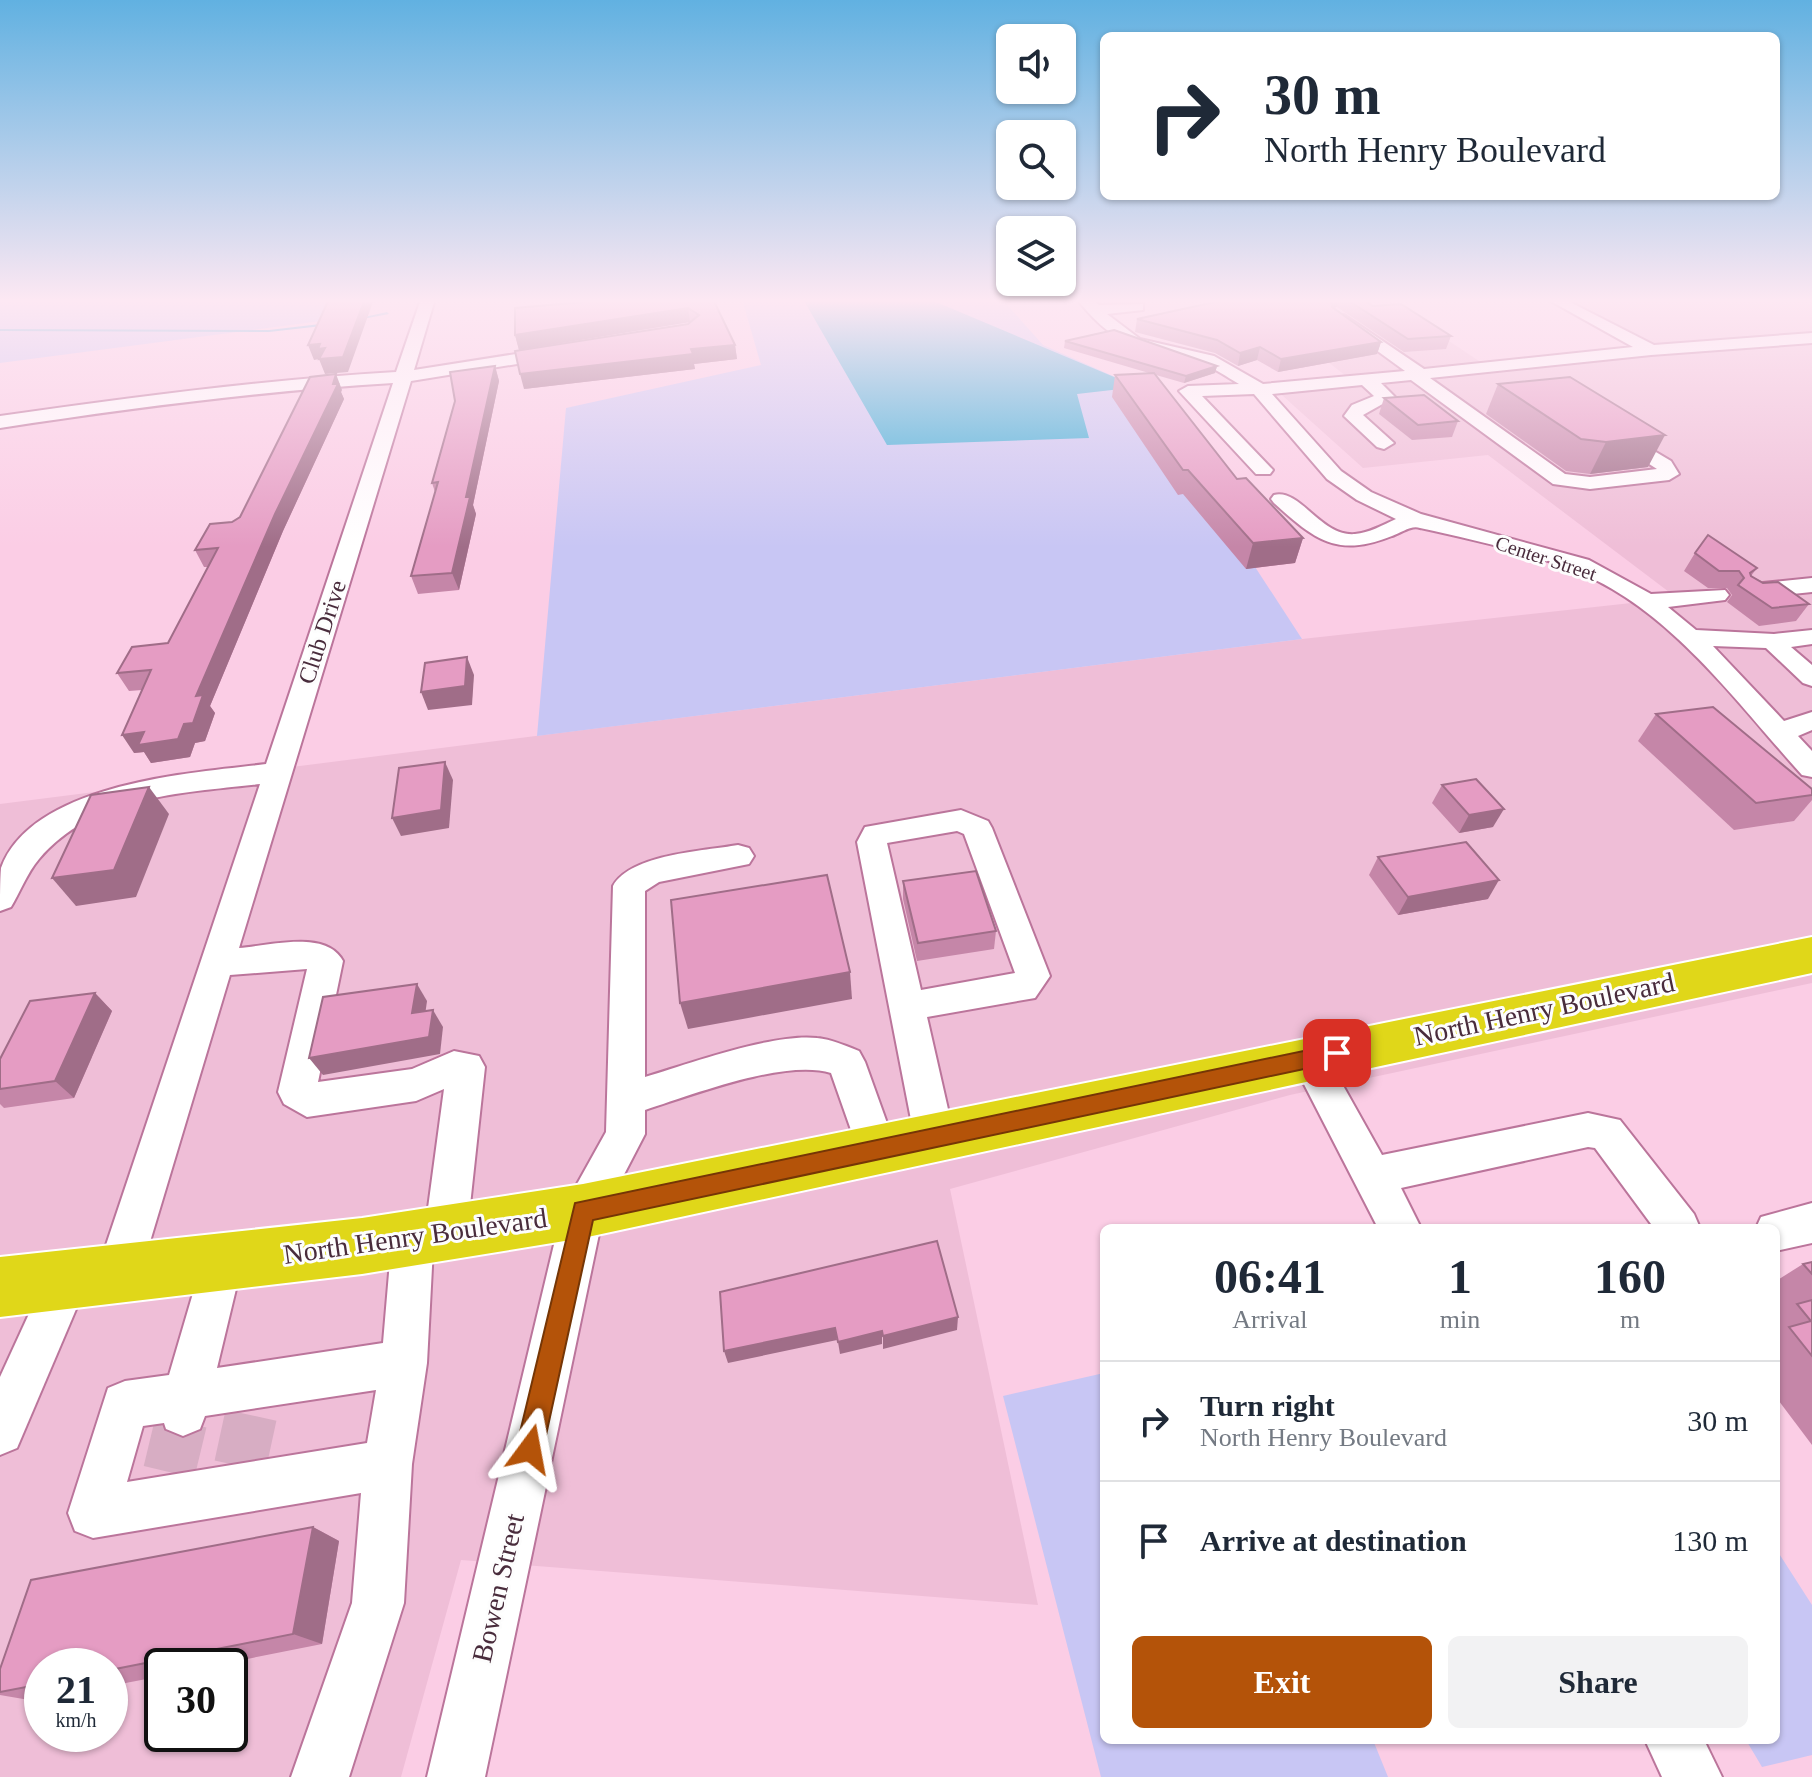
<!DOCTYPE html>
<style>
body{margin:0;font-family:Georgia,serif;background:#f2f2f3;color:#1f2937;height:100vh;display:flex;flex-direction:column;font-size:30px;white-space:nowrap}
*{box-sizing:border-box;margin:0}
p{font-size:26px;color:#747a83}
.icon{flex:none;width:44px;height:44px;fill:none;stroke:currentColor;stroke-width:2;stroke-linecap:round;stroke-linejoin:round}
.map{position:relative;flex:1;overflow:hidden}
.drawer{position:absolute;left:1100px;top:1224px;width:680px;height:520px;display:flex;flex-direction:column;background:#fff;border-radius:12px;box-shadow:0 2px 6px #0004}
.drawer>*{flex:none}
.banner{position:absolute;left:1100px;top:32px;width:680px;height:168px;border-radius:12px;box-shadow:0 2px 6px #0004;background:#fff;color:#1f2937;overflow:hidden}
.fabs{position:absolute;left:996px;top:24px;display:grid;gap:16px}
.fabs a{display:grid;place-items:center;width:80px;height:80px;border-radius:12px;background:#fff;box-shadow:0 2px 6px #0004;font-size:40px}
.speed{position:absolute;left:24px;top:1648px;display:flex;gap:16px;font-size:40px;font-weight:700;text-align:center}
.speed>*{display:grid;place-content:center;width:104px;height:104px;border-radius:50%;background:#fff;box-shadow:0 2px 6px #0004;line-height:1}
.speed small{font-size:20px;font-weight:400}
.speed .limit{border:4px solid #111;border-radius:12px;background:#fff;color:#111}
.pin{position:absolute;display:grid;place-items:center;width:68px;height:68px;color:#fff;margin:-34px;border-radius:16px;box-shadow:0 4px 12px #0006}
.me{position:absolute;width:88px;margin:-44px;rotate:13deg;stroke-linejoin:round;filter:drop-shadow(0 0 6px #0008)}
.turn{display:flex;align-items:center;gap:28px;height:168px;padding:0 32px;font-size:36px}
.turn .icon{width:104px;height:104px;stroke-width:2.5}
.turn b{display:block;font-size:56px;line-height:68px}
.eta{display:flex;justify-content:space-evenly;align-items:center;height:136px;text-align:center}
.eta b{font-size:48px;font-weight:600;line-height:56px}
.primary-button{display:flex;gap:16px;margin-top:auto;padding:16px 32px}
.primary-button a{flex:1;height:92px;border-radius:12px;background:#b45309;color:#fff;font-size:32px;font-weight:600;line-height:92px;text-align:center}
.primary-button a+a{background:#f2f2f3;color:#1f2937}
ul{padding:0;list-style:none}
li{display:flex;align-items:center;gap:24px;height:120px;padding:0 32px;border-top:2px solid #e0e1e3}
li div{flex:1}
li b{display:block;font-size:30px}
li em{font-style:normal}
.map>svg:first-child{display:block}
.built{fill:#efbed7;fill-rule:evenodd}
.green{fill:#c8c6f4}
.water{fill:#38add7}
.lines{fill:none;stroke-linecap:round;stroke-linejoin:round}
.stream{fill:#38add7;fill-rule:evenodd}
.minor-tunnel{stroke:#d7adc3;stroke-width:52;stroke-dasharray:52 26;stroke-linecap:butt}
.minor-casing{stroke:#bb759b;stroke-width:4}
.highway-casing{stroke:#fff;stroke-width:4}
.minor{fill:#fff;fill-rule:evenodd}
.highway{fill:#e0d719;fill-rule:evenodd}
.wall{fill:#c586a8}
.shaded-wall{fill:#a06d88}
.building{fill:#e59cc3;stroke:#a06d88;stroke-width:2}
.route{fill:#b45309;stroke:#753606;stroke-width:2}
.labels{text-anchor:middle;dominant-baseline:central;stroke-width:6;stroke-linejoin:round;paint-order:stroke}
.far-street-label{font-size:20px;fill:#492c3c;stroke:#fdfdfd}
.street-label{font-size:24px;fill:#492c3c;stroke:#fdfdfd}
.near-street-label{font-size:28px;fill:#492c3c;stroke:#fdfdfd}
</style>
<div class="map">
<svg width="1812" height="1777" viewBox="0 0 1812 1777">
<rect width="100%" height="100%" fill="#fbcde5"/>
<path class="built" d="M1248,299H1386L1485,365L1654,349L1557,299H1812V983L1290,1095L950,1189L1038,1605L461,1560L401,1777H0V804L1302,639L1677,598L1488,455L1363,468L1273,387L1351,380ZM42,1666H110V1734H42ZM162,1666H230V1734H162Z"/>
<g class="green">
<path d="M0,299H352L344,318L0,363Z"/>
<path d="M742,299H1002L1043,345L1138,387L1302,639L537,736L566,408L761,365Z"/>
<path d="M1104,1373V1740H1373L1388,1777H1101L1003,1396Z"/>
<path d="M1776,1549L1812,1605V1755L1762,1767L1746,1740H1776Z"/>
</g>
<path class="water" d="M803,299H929L1138,387L1077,394L1089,438L887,445Z"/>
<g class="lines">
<g class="stream">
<path d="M387,312L389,314L357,320L355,319Z"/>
<path d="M329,323L331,325L269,332L0,331V329L269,330Z"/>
</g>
<g class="minor-tunnel">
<path d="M240,1466L253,1406"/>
<path d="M169,1472L182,1418"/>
</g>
<g class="minor-casing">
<g id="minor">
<path d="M421,299H435L414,370L560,347L568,352L560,357L411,381L239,948C269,946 326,929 343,961L318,1082L412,1069L454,1051L479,1056L485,1067L467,1233L461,1247L446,1253L433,1248L427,1363L412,1464L404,1603L349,1777H291L352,1603L361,1493L93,1538L75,1531L68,1513L108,1388L125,1381L169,1375L206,1249L221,1243L236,1249L242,1264L217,1368L383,1343L392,1238L398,1224L413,1218L426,1223L444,1089L416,1101L307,1117L284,1104L278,1092L307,969L230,975L140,1275L133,1290L118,1296L103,1290L96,1275L260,784C183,793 93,795 39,859C27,873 20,892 11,907L0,911C0,898 0,880 1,868C32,783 191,773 266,764L393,383C261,391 131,408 0,428V416C132,397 263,380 396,372ZM376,1390L367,1443L127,1482L143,1426L164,1423L166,1429L183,1436L200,1429L205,1416Z"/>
<path d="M1077,299H1092L1099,305L1143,304V310L1107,314L1140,339L1214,356L1263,384L1405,371L1339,323V317L1344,315L1424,369L1633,347L1547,299H1564L1654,345L1812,333V343L1651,355L1430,378L1565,474L1590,477L1657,469L1610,439V431L1617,429L1671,461L1679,474L1669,480L1590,489L1553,484L1411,380L1381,383L1395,397L1363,415L1394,443L1384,449L1377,447L1344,416L1352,405L1374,396L1362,385L1272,394L1341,471L1371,492L1421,514L1589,560L1651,594L1725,590L1729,595L1725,600L1668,607L1696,630L1774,634L1812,630V644L1791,647L1812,665V686L1803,683L1766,648L1713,646L1784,721L1812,712V730L1798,736L1812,751V777L1802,775C1735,701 1669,607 1573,570C1525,551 1470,539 1420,528C1411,525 1401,533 1392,536C1337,558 1315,540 1274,503L1271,499L1274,495C1300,488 1321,537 1355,534C1369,533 1383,525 1396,519L1357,500L1327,479L1254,394L1202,396L1273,470L1270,474H1256L1179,391L1188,386L1239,384C1227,377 1214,368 1201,363C1142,342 1121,355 1077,299Z"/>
<path d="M1812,578V592L1753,598L1741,591L1753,584Z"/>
<path d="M961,810L988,821L992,828L1050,976L1035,998L927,1017L955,1140L949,1152L935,1158L921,1152L915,1140L857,842L865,827ZM957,831L964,834L1015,973L921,990L887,843Z"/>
<path d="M738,845L749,848L754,856L749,864L659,882L645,891V1077C688,1064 773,1033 817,1038C831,1039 846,1046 859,1051L865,1062L897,1151L891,1164L877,1169L863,1164L831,1073C784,1059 692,1095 645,1110V1134L603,1215L485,1777H427L562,1211L606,1132L613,886C631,854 704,851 738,845Z"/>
<path d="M1309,1043L1322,1048L1382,1155L1588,1113L1620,1120L1694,1214L1700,1228H1654L1595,1148L1588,1147L1401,1188L1421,1228H1378L1291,1059L1296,1048Z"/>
<path d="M1812,1203V1243L1776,1251V1228H1756L1761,1217Z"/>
<path d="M66,1259L81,1266L88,1281L17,1448L0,1455V1377L51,1266Z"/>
<path d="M1645,1740H1704L1722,1777H1662Z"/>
</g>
</g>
<g class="highway-casing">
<path id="highway" d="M1812,937V973L583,1238L362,1274L0,1317V1257L362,1218L583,1184Z"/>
</g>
<use href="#minor" class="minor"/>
<use href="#highway" class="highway"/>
</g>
<g class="wall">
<path d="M713,299L735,345L737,359L694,364L695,369L524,389L688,324L690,322L519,350L515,335Z"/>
<path d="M1229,299H1362L1373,306L1451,336L1446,349L1404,352L1337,307L1332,308L1381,342L1377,354L1278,372L1257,360L1238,366L1215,353L1135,332L1137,319Z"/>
<path d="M1065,341L1217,366L1215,373L1184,383L1156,375L1237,479L1303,538L1295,563L1246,569L1183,494L1178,495L1112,397L1115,375L1149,373L1064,348Z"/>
<path d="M495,366L499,381L473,505L476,514L459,590L418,594L411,576L435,492L432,483Z"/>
<path d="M1570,377L1648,467L1590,474L1566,471L1486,414L1498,384Z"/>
<path d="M342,390L341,392L344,399L283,531L210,706L215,713L205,741L195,743L190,757L151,763L144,752L134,753L142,690L129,691L117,673L168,643L208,567H204L195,550L240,517Z"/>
<path d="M1384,398L1458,421L1452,437L1412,440L1379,414Z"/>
<path d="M1695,553L1757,568L1751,576L1809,604L1796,621L1759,626L1727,602L1732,595L1727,588H1708L1684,571Z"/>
<path d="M1656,714L1812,789V800L1794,821L1734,830L1638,741Z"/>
<path d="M1442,785L1493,827L1459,833L1432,803Z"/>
<path d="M1378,857L1488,899L1398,915L1369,875Z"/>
<path d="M903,881L996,931L994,949L917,961L903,899Z"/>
<path d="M95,993L112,1011L74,1098L4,1108L0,1104V1059Z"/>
<path d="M1812,1262V1445L1776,1397V1281L1803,1264Z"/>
<path d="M313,1527L339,1541L322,1644L212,1666H162V1676L110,1686V1666H42V1700L35,1701L0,1695V1669Z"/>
</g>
<g class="shaded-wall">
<path d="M365,299H374L348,372L325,374L319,359L314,360L308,345L320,344Z"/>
<path d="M1330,299H1339L1337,307L1328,309Z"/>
<path d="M688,308L690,322L519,350L515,335Z"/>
<path d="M1381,342L1377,354L1278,372L1281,359Z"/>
<path d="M735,345L737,359L694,364L695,369L524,389L520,374L691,349Z"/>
<path d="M1260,347L1257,360L1238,366L1240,353Z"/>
<path d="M495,366L499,381L473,505L476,514L459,590L452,573L466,497Z"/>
<path d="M1217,366L1215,373L1184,383L1186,376Z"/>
<path d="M336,374L342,390L341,392L344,399L283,531L210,706L215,713L205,741L195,743L190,757L151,763L144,752L134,753L122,735L333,384Z"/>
<path d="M1665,435L1648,467L1590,474L1606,442Z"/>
<path d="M1303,538L1295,563L1246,569L1253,543Z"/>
<path d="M467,657L474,675L472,705L428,710L421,692Z"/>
<path d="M445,762L453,780L449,828L401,836L392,818Z"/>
<path d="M149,787L169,814L136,897L76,906L52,878Z"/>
<path d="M1504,809L1493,827L1459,833L1469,815Z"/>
<path d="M1499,880L1488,899L1398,915L1408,897Z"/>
<path d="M850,972L852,999L688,1029L680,1003Z"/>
<path d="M417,984L427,1001L423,1030L412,1013Z"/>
<path d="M95,993L112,1011L74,1098L55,1081Z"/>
<path d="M433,1010L443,1027L440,1054L323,1075L309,1058Z"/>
<path d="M958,1317L957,1330L883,1349V1336Z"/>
<path d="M835,1328L837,1340L728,1363L724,1351Z"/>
<path d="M882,1331V1344L840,1354L838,1342Z"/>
<path d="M313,1527L339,1541L322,1644L293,1634Z"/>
</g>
<g class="building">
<path d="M329,299H365L343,357L319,359L325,348L318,349L320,344L308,345Z"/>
<path d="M582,299H713L735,345L691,349L693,354L520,374L515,351L688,324L699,315L688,308L515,335V308L583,302Z"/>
<path d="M1229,299H1331L1332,307L1381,342L1281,359L1260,347L1240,353L1217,340L1137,319Z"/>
<path d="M1346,299H1362L1373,306L1401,304L1451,336L1408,339Z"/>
<path d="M1114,330L1217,366L1186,376L1065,341Z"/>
<path d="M495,366L466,497H470L452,573L411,576L438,482L432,483L455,401L450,372Z"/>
<path d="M1154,373L1237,479L1246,478L1303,538L1253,543L1188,470H1183L1115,375Z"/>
<path d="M336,374L333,384H338L275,514L196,696L203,695L193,723L184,724L178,739L138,745L144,732L122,735L151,670L117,673L132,647L168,643L218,548L195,550L210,524L232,522L240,517L310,377Z"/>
<path d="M1570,377L1665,435L1606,442L1581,439L1498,384Z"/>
<path d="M1424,395L1458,421L1418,425L1384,398Z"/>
<path d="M1708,535L1757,568L1750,573L1751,576L1763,583L1778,582L1809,604L1772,608L1738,585L1744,578L1739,571H1719L1695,553Z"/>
<path d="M467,657L465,686L421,692L425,663Z"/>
<path d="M1713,707L1812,789V795L1756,803L1656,714Z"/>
<path d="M445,762L441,810L392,818L399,768Z"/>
<path d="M1476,779L1504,809L1469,815L1442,785Z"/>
<path d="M149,787L114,870L52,878L91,795Z"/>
<path d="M1466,842L1499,880L1408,897L1378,857Z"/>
<path d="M976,871L996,931L918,943L903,881Z"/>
<path d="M827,875L850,972L680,1003L671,900Z"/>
<path d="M417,984L412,1013L433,1010L429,1037L309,1058L323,997Z"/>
<path d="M95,993L55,1081L0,1089V1059L30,1001Z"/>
<path d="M937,1241L958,1317L883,1336L882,1331L838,1342L835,1328L724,1351L720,1292Z"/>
<path d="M1812,1262V1274L1803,1264Z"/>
<path d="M1812,1300V1356L1789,1327L1811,1321L1797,1304Z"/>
<path d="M313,1527L293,1634L110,1670V1666H42V1684L0,1692V1669L31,1580Z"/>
</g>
<linearGradient id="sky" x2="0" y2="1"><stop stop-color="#61b1e1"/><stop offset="0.55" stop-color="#fde8f3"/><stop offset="1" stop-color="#fde8f3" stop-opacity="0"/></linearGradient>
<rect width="1812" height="547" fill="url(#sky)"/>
<path class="route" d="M1337,1044L1347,1053L1337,1062L593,1220L543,1449L539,1459L530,1463L520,1459L516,1449L575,1203Z"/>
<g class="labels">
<g class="far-street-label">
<text transform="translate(1546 558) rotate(18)">Center Street</text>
</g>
<g class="street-label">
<text transform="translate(322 632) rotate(-72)">Club Drive</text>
</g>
<g class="near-street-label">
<text transform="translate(1544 1009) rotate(-12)">North Henry Boulevard</text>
<text transform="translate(415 1236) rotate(-8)">North Henry Boulevard</text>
<text transform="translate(498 1588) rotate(-77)">Bowen Street</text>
</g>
</g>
</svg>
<div class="fabs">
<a><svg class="icon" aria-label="sound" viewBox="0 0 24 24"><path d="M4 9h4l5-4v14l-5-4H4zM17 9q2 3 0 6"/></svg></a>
<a><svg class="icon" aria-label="search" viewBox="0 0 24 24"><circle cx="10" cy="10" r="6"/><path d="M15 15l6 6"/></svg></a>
<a><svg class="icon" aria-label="layers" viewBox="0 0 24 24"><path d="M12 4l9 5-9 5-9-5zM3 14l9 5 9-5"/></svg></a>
</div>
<div class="speed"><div>21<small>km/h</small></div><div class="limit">30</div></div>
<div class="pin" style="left:1337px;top:1053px;background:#d93025"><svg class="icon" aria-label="arrive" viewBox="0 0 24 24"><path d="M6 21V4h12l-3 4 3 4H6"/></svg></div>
<svg class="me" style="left:530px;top:1449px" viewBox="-20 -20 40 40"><path d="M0-17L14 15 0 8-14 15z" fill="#b45309" stroke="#fff" stroke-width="4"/></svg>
<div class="banner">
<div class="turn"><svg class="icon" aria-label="right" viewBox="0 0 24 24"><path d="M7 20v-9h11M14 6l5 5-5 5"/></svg><div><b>30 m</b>North Henry Boulevard</div></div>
</div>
<section class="drawer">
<div class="eta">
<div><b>06:41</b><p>Arrival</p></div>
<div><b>1</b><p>min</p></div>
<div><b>160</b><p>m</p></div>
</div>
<ul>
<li><svg class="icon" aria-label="right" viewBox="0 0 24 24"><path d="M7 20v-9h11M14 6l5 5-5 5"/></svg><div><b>Turn right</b><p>North Henry Boulevard</p></div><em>30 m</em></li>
<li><svg class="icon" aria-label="arrive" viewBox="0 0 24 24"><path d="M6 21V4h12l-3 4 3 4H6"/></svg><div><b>Arrive at destination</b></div><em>130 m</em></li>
</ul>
<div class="primary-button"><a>Exit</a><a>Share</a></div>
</section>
</div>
